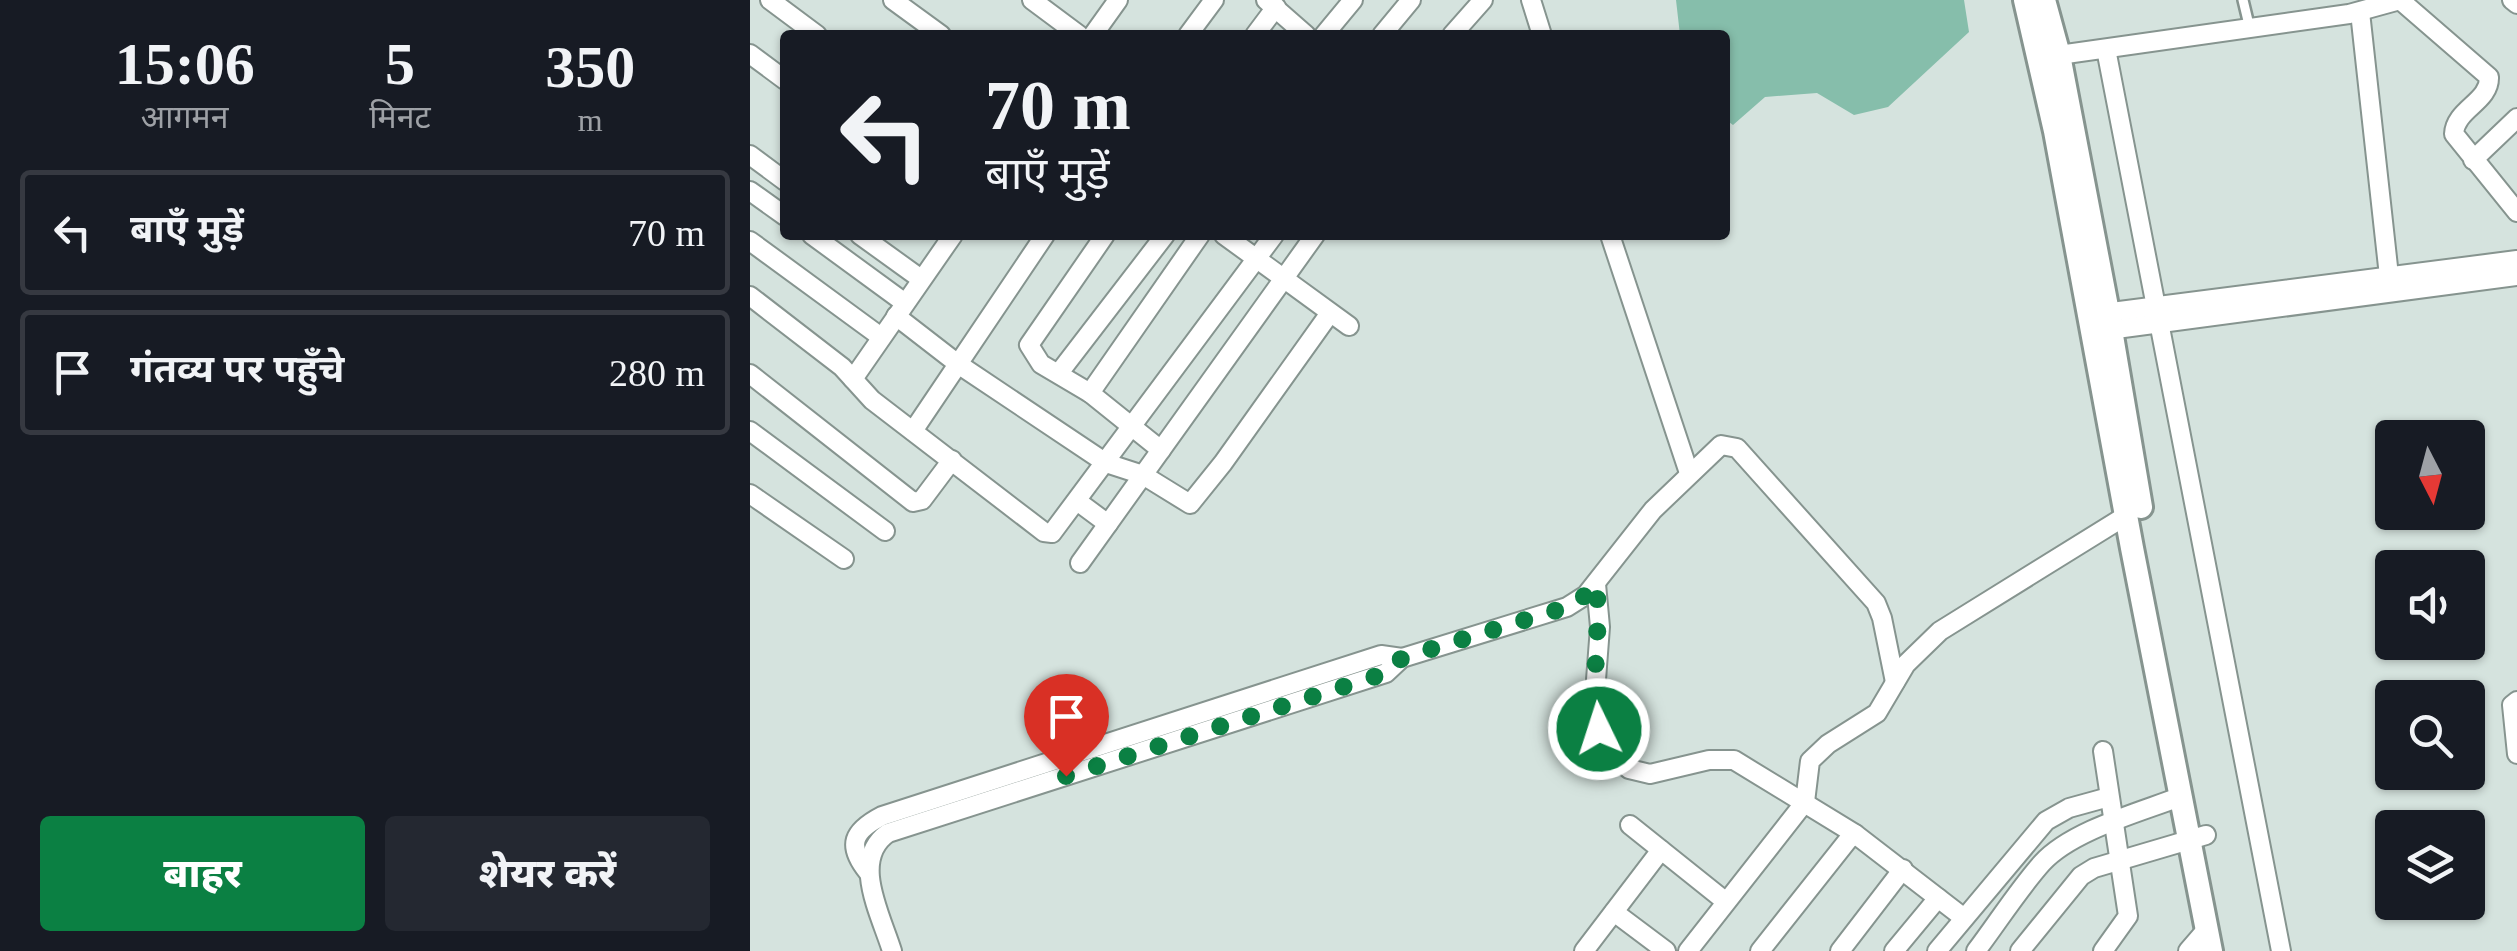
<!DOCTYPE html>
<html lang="hi">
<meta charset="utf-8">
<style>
body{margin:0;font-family:"Times New Roman","Noto Sans Devanagari",serif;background:#242831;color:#f1f3f6;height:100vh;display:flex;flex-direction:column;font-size:38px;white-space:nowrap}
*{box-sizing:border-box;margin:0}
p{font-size:32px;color:#9ea1a6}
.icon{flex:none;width:55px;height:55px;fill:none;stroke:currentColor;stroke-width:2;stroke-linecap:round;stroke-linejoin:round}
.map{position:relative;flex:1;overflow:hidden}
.drawer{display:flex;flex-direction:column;background:#171b24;width:750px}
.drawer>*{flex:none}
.guide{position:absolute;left:30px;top:30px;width:950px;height:210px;border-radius:10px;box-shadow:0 2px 8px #0004;background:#171b24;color:#f1f3f6;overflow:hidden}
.needle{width:65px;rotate:174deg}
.tools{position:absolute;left:1625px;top:420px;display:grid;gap:20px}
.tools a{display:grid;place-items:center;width:110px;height:110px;border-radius:10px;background:#171b24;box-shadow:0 2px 8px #0004;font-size:50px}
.pin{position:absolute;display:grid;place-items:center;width:85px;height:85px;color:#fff;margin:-102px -42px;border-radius:50% 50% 50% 0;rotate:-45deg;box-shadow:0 0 10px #0007}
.pin .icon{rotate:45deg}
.me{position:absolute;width:110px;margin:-55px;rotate:356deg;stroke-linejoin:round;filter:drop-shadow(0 0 8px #0008)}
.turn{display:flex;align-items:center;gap:35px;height:210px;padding:0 40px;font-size:45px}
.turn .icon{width:130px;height:130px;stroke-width:2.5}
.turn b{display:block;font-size:70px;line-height:85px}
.eta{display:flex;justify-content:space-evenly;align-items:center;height:170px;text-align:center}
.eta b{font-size:60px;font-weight:800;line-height:70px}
.button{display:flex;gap:20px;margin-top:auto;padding:20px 40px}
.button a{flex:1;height:115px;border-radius:10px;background:#0b8043;color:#fff;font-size:40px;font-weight:800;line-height:115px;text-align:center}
.button a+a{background:#242831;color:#f1f3f6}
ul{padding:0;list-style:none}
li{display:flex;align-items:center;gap:30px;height:125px;margin:0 20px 15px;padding:0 20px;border:5px solid #363941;border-radius:10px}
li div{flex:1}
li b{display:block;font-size:38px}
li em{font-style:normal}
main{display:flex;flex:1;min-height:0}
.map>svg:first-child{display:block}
.water{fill:#86beab}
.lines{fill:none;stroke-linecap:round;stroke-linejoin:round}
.lane-casing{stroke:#86948f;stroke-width:14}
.street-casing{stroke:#86948f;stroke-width:22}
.secondary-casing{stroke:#86948f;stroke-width:28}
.lane{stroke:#fff;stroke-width:9}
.street{stroke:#fff;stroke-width:18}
.secondary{stroke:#fff;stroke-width:22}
.route{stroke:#0b8043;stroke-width:18;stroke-dasharray:0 32.4}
</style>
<main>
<section class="drawer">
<div class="eta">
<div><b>15:06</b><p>आगमन</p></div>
<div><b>5</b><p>मिनट</p></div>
<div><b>350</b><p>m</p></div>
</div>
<ul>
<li><svg class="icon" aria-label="left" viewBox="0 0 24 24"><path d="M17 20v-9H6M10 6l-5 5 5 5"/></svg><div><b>बाएँ मुड़ें</b></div><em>70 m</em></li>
<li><svg class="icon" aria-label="arrive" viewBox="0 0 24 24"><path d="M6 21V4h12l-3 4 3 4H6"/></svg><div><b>गंतव्य पर पहुँचे</b></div><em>280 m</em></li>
</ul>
<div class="button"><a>बाहर</a><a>शेयर करें</a></div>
</section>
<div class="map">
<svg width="1767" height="951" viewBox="0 0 1767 951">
<rect width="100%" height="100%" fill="#d5e3de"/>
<path class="water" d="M926,0H1214L1219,32L1138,107L1104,115L1067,93L1015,97L983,125L975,119V35H930Z"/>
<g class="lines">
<g class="lane-casing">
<path id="lane" d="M1493,0L1500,29"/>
</g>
<g class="street-casing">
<g id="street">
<path d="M20,0L67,35"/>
<path d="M143,0L191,35"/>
<path d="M282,0L329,35"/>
<path d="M516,0L556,35"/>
<path d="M781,0L792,35"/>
<path d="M1650,0L1739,77C1740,102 1705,109 1704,134L1767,212"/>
<path d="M1762,0L1767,4"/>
<path d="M1610,12L1639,276"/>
<path d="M343,35L368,0"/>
<path d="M438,35L464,0"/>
<path d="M505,35L526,7"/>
<path d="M574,35L603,0"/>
<path d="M632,35L661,0"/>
<path d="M702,35L733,0"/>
<path d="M1356,49L1531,951"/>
<path d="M0,54L35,80"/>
<path d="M1309,55L1599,14L1650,0"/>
<path d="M0,155L35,181"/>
<path d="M1723,160L1767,118"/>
<path d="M0,191L35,216"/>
<path d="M62,235L155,303"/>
<path d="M110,235L171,279"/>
<path d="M355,235L279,345L291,364L340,393L411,450"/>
<path d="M474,235L599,326"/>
<path d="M860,235L939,473"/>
<path d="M0,241L131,337"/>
<path d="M0,296L92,367L122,400L294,532L302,533L524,235"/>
<path d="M1346,314L1767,260"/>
<path d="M146,316L208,364L356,463L393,475L440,504L473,463L580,313"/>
<path d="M1351,331L1767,276"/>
<path d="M312,369L415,235"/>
<path d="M0,374L163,502L172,500L202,460"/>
<path d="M103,379L203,235"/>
<path d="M340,393L450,235"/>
<path d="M0,431L135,531"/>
<path d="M163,431L295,235"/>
<path d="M0,494L94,559"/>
<path d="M327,501L358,524"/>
<path d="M330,563L565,235"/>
<path d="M846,584L850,627L844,706L854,743L866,758L879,769L900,774L959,760H984L1105,834"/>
<path d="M1767,701L1762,705L1767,754"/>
<path d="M880,825L975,901"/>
<path d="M118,872C96,845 103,831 132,816L631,655L652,658"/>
<path d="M864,912L916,951"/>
<path d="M142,951C131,915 100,859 138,833L636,673L652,658L817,607L836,595L903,510L971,445L987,448L1126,603L1132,618L1145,682"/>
<path d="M834,951L911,850"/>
<path d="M938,951L1055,802L1060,761L1078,744L1127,713L1156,664L1190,631L1377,515"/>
<path d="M1010,951L1098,840L1105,834L1214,918"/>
<path d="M1090,951L1153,869"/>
<path d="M1144,951L1188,898"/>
<path d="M1187,951L1296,821L1319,808L1359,797"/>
<path d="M1226,951C1248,922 1268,890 1292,863C1322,830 1391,812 1432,796"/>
<path d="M1270,951L1331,876L1344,868L1456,835"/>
<path d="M1353,951L1378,916L1353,751"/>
<path d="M1438,951L1457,929"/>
</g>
</g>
<g class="secondary-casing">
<g id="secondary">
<path d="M1275,0L1305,131L1382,548L1461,951"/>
<path d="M1294,0L1309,55L1358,312L1391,507"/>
</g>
</g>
<use href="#lane" class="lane"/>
<use href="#street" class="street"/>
<use href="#secondary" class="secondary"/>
</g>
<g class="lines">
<path class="route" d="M316,776L636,673L652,658L817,607L836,595L846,584C852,633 839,682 849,729"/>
</g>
</svg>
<div class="tools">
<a><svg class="needle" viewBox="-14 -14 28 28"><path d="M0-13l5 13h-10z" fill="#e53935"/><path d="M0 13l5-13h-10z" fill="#9ea1a6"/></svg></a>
<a><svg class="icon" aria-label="sound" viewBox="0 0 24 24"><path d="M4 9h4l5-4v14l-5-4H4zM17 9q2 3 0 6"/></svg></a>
<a><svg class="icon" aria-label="search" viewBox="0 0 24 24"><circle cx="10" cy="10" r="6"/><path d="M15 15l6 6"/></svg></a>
<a><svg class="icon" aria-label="layers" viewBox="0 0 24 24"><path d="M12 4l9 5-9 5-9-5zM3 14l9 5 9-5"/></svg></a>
</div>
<div class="pin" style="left:316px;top:776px;background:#d93025"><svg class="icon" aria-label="arrive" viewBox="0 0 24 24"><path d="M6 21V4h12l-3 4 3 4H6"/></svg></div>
<svg class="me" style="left:849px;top:729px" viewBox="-20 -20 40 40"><circle r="17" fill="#0b8043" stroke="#fff" stroke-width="3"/><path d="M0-11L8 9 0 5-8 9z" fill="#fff"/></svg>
<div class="guide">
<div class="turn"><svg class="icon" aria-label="left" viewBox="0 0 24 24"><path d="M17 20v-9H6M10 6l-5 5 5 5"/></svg><div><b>70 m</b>बाएँ मुड़ें</div></div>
</div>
</div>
</main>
